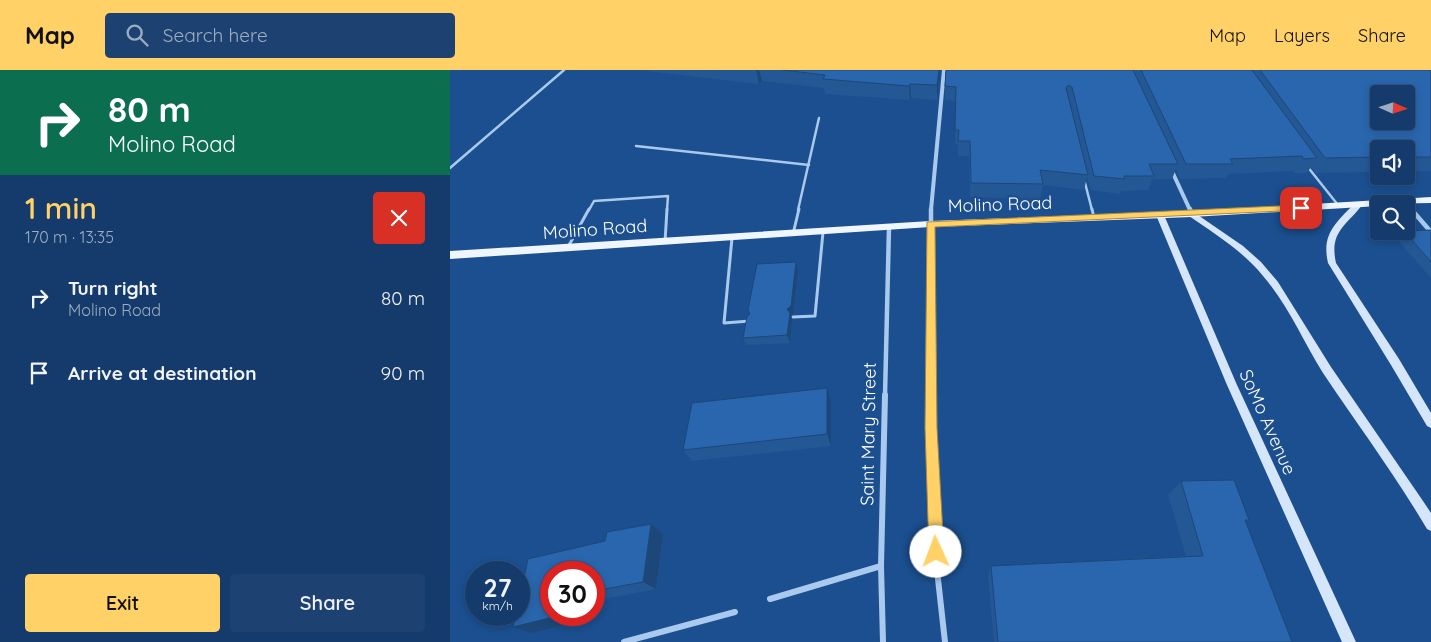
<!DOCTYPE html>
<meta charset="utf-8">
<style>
body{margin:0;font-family:Quicksand,sans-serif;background:#1d4271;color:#f1f3f6;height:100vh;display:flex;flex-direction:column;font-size:19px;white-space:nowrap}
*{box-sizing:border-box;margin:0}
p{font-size:16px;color:#9dadc1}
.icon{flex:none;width:28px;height:28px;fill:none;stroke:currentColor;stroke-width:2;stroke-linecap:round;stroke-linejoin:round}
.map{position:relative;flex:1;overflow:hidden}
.panel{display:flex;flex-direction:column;background:#143b6b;width:450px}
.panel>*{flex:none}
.banner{background:#0b6e4f;color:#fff;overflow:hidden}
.needle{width:32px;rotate:93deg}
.fabs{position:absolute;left:920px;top:15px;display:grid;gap:10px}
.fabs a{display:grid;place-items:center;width:45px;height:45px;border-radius:5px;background:#143b6b;box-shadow:0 2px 8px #0003,0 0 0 1px #33557e;font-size:25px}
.speed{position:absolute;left:15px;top:491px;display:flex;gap:10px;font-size:25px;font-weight:700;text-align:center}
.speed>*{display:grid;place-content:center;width:65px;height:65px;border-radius:50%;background:#143b6b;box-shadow:0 2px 8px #0003,0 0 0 1px #33557e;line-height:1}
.speed small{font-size:12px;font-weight:400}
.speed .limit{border:8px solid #d22;background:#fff;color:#111}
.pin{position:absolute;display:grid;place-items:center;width:42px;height:42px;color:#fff;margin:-21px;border-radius:10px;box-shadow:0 2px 8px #0006}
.me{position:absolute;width:55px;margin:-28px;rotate:358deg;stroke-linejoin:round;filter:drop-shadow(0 0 4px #0008)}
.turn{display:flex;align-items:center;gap:18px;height:105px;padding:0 25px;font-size:22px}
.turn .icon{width:65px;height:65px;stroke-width:2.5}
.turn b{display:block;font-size:35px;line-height:42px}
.round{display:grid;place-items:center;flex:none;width:52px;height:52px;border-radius:5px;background:#1d4271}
.head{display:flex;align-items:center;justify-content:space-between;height:85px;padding:0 25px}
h1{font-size:30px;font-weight:600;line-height:38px;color:#ffd166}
.cta{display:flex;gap:10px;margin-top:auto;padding:10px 25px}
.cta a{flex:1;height:58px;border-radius:5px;background:#ffd166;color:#111;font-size:20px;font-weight:600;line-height:58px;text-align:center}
.cta a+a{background:#1d4271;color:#f1f3f6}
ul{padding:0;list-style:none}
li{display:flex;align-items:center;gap:15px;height:75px;padding:0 25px}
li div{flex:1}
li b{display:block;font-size:19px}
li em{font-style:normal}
header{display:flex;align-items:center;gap:30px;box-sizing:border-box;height:70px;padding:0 25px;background:#ffd166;color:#111}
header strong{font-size:24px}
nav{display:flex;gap:28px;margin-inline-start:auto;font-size:18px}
.search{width:350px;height:45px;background:#1d4271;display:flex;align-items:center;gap:12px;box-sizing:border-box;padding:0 18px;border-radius:5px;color:#9dadc1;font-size:19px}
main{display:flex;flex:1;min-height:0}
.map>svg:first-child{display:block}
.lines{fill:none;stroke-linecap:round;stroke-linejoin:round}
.lane-far1{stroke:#a9c9ee;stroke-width:2.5}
.lane{stroke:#a9c9ee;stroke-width:3}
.street-far2{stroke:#a9c9ee;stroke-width:4}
.street-far1{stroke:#a9c9ee;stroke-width:4.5}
.street{stroke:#a9c9ee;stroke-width:6}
.secondary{fill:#d6e6fa;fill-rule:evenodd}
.primary{fill:#f0f6ff;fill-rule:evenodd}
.wall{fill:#245895}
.shaded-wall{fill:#1d4779}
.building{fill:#2a66ad;stroke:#1d4779;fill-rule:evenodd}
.route{fill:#ffd166;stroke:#a68842}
.labels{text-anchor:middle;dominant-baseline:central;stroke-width:5;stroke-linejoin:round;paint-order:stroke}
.street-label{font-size:18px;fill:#fff;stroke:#1b4f8f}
</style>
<header>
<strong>Map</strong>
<div class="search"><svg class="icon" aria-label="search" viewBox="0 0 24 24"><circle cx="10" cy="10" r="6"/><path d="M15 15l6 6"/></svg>Search here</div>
<nav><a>Map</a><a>Layers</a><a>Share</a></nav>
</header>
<main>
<section class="panel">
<div class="banner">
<div class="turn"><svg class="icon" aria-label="right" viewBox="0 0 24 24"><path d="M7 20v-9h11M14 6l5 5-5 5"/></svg><div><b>80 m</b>Molino Road</div></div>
</div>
<div class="head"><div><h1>1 min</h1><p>170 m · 13:35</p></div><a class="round" style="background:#d93025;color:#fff"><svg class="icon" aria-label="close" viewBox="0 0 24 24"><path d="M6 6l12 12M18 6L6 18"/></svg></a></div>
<ul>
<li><svg class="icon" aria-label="right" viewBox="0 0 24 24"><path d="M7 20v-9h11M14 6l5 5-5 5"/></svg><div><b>Turn right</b><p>Molino Road</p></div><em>80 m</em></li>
<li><svg class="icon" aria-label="arrive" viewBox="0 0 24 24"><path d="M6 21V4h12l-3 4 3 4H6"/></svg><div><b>Arrive at destination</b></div><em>90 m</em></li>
</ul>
<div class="cta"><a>Exit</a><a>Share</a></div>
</section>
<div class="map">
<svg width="981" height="572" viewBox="0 0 981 572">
<rect width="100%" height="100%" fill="#1b4f8f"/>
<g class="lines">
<g class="lane-far1">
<path d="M186,76L359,95"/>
<path d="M857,96L888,135"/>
<path d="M0,98L114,0"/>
<path d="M634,109L642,140"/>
<path d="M139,140L144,131L218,126L217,140"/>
<path d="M348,140L369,48"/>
</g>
<g class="lane">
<path d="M642,139L644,148"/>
<path d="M343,164L349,139"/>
<path d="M282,168L274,253L300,251"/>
<path d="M215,172L217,139"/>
<path d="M118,177L139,139"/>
<path d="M343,247L365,246L373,162"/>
</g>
<g class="street-far2">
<path d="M721,99L740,140"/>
<path d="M956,134L962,140"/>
<path d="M481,140L494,0"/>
</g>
<g class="street-far1">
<path d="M740,139L742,144"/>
<path d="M961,139L981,162"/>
<path d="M435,326L439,157"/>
<path d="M481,326V139"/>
</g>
<g class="street">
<path d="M481,325L487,500L495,572"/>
<path d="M320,529L431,496"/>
<path d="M174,572L285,542"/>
<path d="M433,572L431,496L435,325"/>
</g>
<g class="secondary">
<path d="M906,132H909L913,134C896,156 879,162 886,193L949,289L981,343V358L977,356L941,295L878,193C871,163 887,152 906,132Z"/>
<path d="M742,141L793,176L811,192L828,212L881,297L973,431L981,443V461L977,459C945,405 908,355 873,303C853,271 838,235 813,206C793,181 765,164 739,146V142Z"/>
<path d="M710,142L714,145L787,315L906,572H892L777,315L706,145Z"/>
</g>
<path class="primary" d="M981,127V133L929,134V136L742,147L480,157L0,189V181L480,151L742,141Z"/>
</g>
<g class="wall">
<path d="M196,0H490L487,30L461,28L460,30L375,24L374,18L312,11L309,14L197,1Z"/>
<path d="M496,0H981V101H956V79H929V102L865,103L861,97L857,103H844L843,101L778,104L776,108L730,109L726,99L722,109H702L698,120L671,121L670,124L641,120L637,107L634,120L593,115L590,129L520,127L519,86H508V74H505L506,31L495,30Z"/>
<path d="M981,160V208L947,169L954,161Z"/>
<path d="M346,192L348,199L343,244L341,246L342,250L340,273L296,275L293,268L300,245L298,240Z"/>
<path d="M381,331V376L242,391L233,380Z"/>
<path d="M731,411L799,450L796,452L842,572H544L538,507L541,496L736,486L718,425Z"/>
<path d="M201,454L213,464L206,519L144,531V502H101V545H138L137,549L82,563L63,557L66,545H69V531L78,489L155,471L157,462Z"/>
</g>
<g class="shaded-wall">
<path d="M306,0H309L312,11L309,14Z"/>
<path d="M489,0H490L487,30V15Z"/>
<path d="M460,14L461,28L460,30L459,16Z"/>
<path d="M346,192L348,199L343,244L341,246L342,250L340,273L337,265V239Z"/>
<path d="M377,318L381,331V376L377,364Z"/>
<path d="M201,454L213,464L206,519L193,512Z"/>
<path d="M111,545H138L137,549L82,563L63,557Z"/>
</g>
<g class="building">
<path d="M333,0H489L487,15L460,14L459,16L373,9L375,5Z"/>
<path d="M496,0H683L728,94H699L704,106H674L675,109L644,106L622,17L618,15L616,18L638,105L590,100L593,114L521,113L520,71H508L509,60H505L506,17L495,16Z"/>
<path d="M691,0H802L867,88L853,89L852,86L780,89L783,94H736Z"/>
<path d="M810,0H981V87H956V79H929V87L875,88ZM929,24H956V51H929Z"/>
<path d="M981,160V192L954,161Z"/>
<path d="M346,192L341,236L337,239L340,243L337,265L293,268L297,247L300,244L298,240L307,194Z"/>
<path d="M377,318V364L233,380L242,333Z"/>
<path d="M784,410L799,450H795L842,572H548L541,496L753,486L731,411Z"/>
<path d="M201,454L193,512L144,521V502H101V545H111L63,557L66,545H69V531L78,489L155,471L157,462Z"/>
</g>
<path class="route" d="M851,135L856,138L854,140L485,157L487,358L494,482L492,487L486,490L481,487L479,482L475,358L477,152Z"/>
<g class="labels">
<g class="street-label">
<text transform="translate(550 134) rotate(-2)">Molino Road</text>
<text transform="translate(145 159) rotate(-4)">Molino Road</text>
<text transform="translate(818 352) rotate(66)">SoMo Avenue</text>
<text transform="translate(418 364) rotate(-89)">Saint Mary Street</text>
</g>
</g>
</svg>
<div class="fabs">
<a><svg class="needle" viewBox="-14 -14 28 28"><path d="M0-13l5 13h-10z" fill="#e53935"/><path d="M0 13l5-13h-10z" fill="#9dadc1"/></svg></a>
<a><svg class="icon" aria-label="sound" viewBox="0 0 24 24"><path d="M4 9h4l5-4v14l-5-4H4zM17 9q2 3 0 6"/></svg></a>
<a><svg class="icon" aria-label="search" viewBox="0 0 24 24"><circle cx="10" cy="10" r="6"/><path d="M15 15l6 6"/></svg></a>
</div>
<div class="speed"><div>27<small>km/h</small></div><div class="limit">30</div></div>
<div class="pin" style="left:851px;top:138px;background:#d93025"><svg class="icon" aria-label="arrive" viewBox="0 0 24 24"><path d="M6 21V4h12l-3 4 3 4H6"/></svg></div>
<svg class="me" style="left:486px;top:482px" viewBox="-20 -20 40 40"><circle r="19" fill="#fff"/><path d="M0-13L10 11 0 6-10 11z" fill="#ffd166"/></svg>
</div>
</main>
